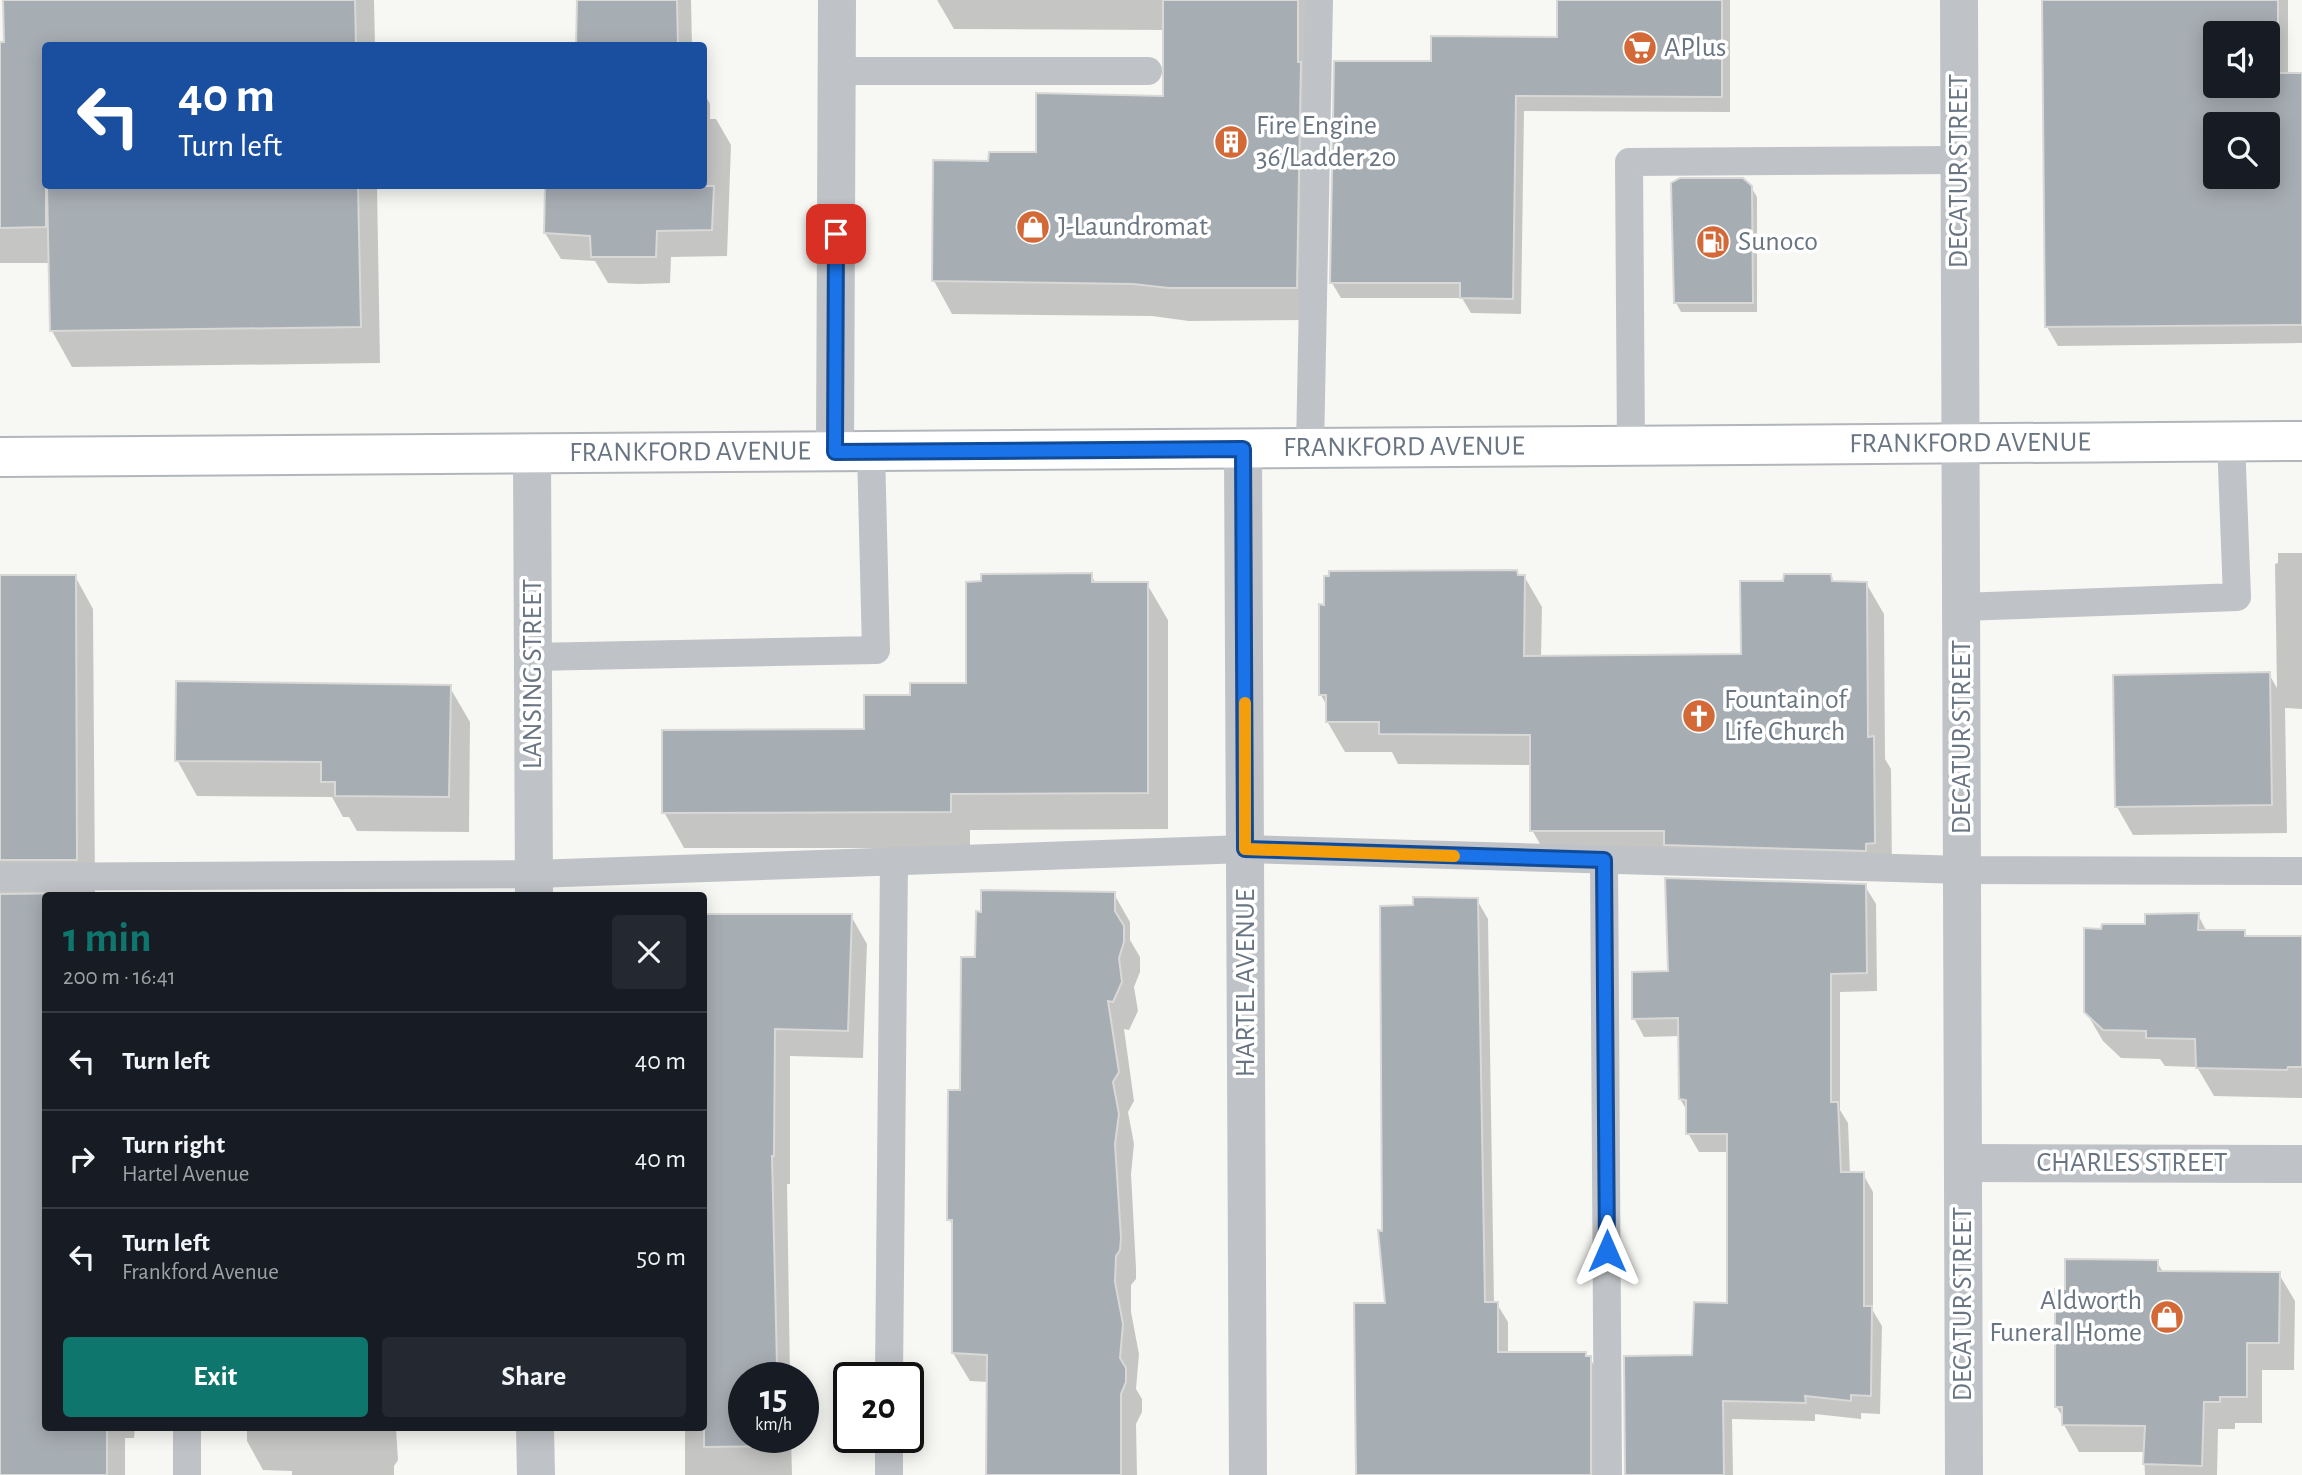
<!DOCTYPE html>
<meta charset="utf-8">
<style>
body{margin:0;font-family:"Alegreya Sans",sans-serif;background:#242831;color:#f1f3f6;height:100vh;display:flex;flex-direction:column;font-size:26px;white-space:nowrap}
*{box-sizing:border-box;margin:0}
p{font-size:23px;color:#9ea1a6}
.icon{flex:none;width:38px;height:38px;fill:none;stroke:currentColor;stroke-width:2;stroke-linecap:round;stroke-linejoin:round}
.map{position:relative;flex:1;overflow:hidden}
.panel{position:absolute;left:42px;top:892px;width:665px;height:539px;display:flex;flex-direction:column;background:#171b24;border-radius:7px;box-shadow:0 4px 18px #0003}
.panel>*{flex:none}
.banner{position:absolute;left:42px;top:42px;width:665px;height:147px;border-radius:7px;box-shadow:0 4px 18px #0003;background:#1a4fa0;color:#fff;overflow:hidden}
.fabs{position:absolute;left:2203px;top:21px;display:grid;gap:14px}
.fabs a{display:grid;place-items:center;width:77px;height:77px;border-radius:7px;background:#171b24;box-shadow:0 4px 18px #0003;font-size:35px}
.speed{position:absolute;left:728px;top:1362px;display:flex;gap:14px;font-size:35px;font-weight:700;text-align:center}
.speed>*{display:grid;place-content:center;width:91px;height:91px;border-radius:50%;background:#171b24;box-shadow:0 4px 18px #0003;line-height:1}
.speed small{font-size:18px;font-weight:400}
.speed .limit{border:4px solid #111;border-radius:10px;background:#fff;color:#111}
.pin{position:absolute;display:grid;place-items:center;width:60px;height:60px;color:#fff;margin:-30px;border-radius:14px;box-shadow:0 4px 10px #0006}
.me{position:absolute;width:77px;margin:-38px;rotate:0deg;stroke-linejoin:round;filter:drop-shadow(0 0 5px #0008)}
.turn{display:flex;align-items:center;gap:24px;height:147px;padding:0 21px;font-size:32px}
.turn .icon{width:91px;height:91px;stroke-width:2.5}
.turn b{display:block;font-size:49px;line-height:60px}
.round{display:grid;place-items:center;flex:none;width:74px;height:74px;border-radius:7px;background:#242831}
.headline{display:flex;align-items:center;justify-content:space-between;height:119px;padding:0 21px}
h1{font-size:42px;font-weight:700;line-height:52px;color:#0f766e}
.primary-button{display:flex;gap:14px;margin-top:auto;padding:14px 21px}
.primary-button a{flex:1;height:80px;border-radius:7px;background:#0f766e;color:#fff;font-size:28px;font-weight:700;line-height:80px;text-align:center}
.primary-button a+a{background:#242831;color:#f1f3f6}
ul{padding:0;list-style:none}
li{display:flex;align-items:center;gap:21px;height:98px;padding:0 21px;border-top:2px solid #363941}
li div{flex:1}
li b{display:block;font-size:26px}
li em{font-style:normal}
.map>svg:first-child{display:block}
.shadow{fill:#0003;fill-rule:evenodd}
.building{fill:#a6adb3;stroke:#d8d8d7;stroke-width:2;fill-rule:evenodd}
.lines{fill:none;stroke-linecap:round;stroke-linejoin:round}
.primary-casing{stroke:#b2b6ba;stroke-width:42}
.service{stroke:#bfc2c6;stroke-width:28}
.minor{stroke:#bfc2c6;stroke-width:38}
.primary{stroke:#fff;stroke-width:38}
.route-casing{stroke:#114b97;stroke-width:18}
.route{stroke:#1a73e8;stroke-width:12}
.slow{stroke:#f59e0b;stroke-width:12}
.labels{text-anchor:middle;dominant-baseline:central;stroke-width:7;stroke-linejoin:round;paint-order:stroke}
.poi-label{font-size:28px;fill:#697582;stroke:#fff;text-anchor:start}
.street-label{font-size:28px;fill:#697582;stroke:#fff}
</style>
<div class="map">
<svg width="2302" height="1475" viewBox="0 0 2302 1475">
<rect width="100%" height="100%" fill="#f7f7f4"/>
<g class="shadow">
<path d="M5,0H374L375,46H46V186H377L380,363L72,367L52,331L50,263H0V44H5Z"/>
<path d="M579,0H691L692,46H578Z"/>
<path d="M937,0H1316L1314,320L1189,321L1152,316L952,314L934,281L989,163L1038,153L1165,98V30L954,29Z"/>
<path d="M1559,0H1730V112L1524,111L1521,314L1471,313L1462,298H1341L1332,283L1336,63H1433L1559,39Z"/>
<path d="M2044,0H2288V75H2302V343L2058,346L2047,327ZM2216,33H2268V86H2216ZM2216,124H2268V177H2216Z"/>
<path d="M704,93L710,104V119H716L731,145L727,256L671,257L670,283L639,284L608,283L595,261L561,259L545,233L547,186H704Z"/>
<path d="M1751,187L1757,197V312H1681L1676,303Z"/>
<path d="M2278,553H2302V709L2285,708L2287,833L2133,835L2117,807L2269,674L2277,688L2275,564L2278,563Z"/>
<path d="M1516,572L1519,576H1524L1542,607L1541,657L1743,656L1785,583L1830,575L1835,583H1866L1884,614L1885,759L1891,769L1892,874L1550,861L1532,830V765L1398,764L1392,752H1345L1327,721V706L1321,695Z"/>
<path d="M1091,575L1096,584H1147L1168,620V829L970,830V848H684L664,812L866,731L912,697L968,685Z"/>
<path d="M75,576L93,609L95,892H59V896H120H46V1428H135L134,1438H125V1475H0V577Z"/>
<path d="M449,686L470,722L469,832L357,831L349,817H343L332,797L197,796L177,760Z"/>
<path d="M1865,886L1876,904L1877,991L1840,992V1110L1848,1123L1850,1174H1863L1873,1192V1311L1882,1326L1880,1414L1861,1413V1419L1815,1414V1421L1732,1419L1733,1475H1626L1694,1357L1729,1304V1152H1699L1688,1133V1112L1680,1099V1036L1644,1037L1634,1018L1669,973Z"/>
<path d="M1114,894L1130,922V940L1140,957V972L1134,987L1138,1011L1129,1030L1124,1029L1134,1101L1128,1112L1134,1144L1131,1174L1136,1268V1279L1131,1285V1312L1139,1354L1136,1389L1142,1399V1412L1136,1424L1137,1475H987L988,1382L970,1381L953,1353V1227L949,1219L977,959Z"/>
<path d="M1477,900L1488,919L1494,1304H1497L1508,1322V1354L1585,1353L1590,1358L1600,1377L1601,1475H1357L1387,1304L1384,1233L1415,907Z"/>
<path d="M704,915L851,916L867,944L863,1058L790,1056V1184H787L790,1377H744V1437H791L792,1475H685V1428H704V1204L727,1203L704,1177Z"/>
<path d="M2198,915L2207,932H2244L2248,938H2302V1098L2214,1096L2197,1067L2165,1066L2160,1059L2121,1058L2103,1041L2086,1012L2102,930L2147,925Z"/>
<path d="M2157,1262L2163,1272L2279,1274L2295,1301L2294,1370H2262V1423H2235V1429H2218L2217,1475H2145L2144,1452H2079L2064,1425V1419L2056,1406L2067,1291Z"/>
<path d="M247,1428H396L398,1460L394,1466V1475H292V1471L263,1470L247,1441Z"/>
</g>
<g class="building">
<path d="M3,0H355L356,46H46V227L0,228V42H4Z"/>
<path d="M577,0H677L678,46H576Z"/>
<path d="M1163,0H1298V62H1301L1297,288H1169L1133,284L932,281L933,160L988,161L989,152H1036V93L1163,96Z"/>
<path d="M1557,0H1722V97L1516,96L1513,299L1460,298V283H1330L1334,61H1431V36L1557,37Z"/>
<path d="M2042,0H2278V73H2302V325L2045,327ZM2216,33H2268V86H2216ZM2216,124H2268V177H2216Z"/>
<path d="M1680,178H1743L1752,186L1753,303H1674L1671,183Z"/>
<path d="M47,186H358L361,327L50,331Z"/>
<path d="M545,186H714L712,230L657,231L656,257H591L590,236L544,233Z"/>
<path d="M1517,570L1518,575H1525L1524,656L1741,654L1740,581H1783L1784,574H1831L1832,581L1867,582L1868,737L1874,736L1875,843L1866,844V851L1664,845V831H1530V735L1379,734V722H1326V695H1319V604L1324,605V576H1329V571Z"/>
<path d="M1092,573V582H1148V793L951,794V812L662,813V730L864,729V695H910V683H966V582L981,581V574Z"/>
<path d="M0,575H76L77,860H0Z"/>
<path d="M2270,672L2272,805L2115,807L2113,675Z"/>
<path d="M176,681L451,685L449,797L335,796V782H321V762L175,761Z"/>
<path d="M1665,878L1866,884L1867,973L1831,974V1102H1838L1841,1172H1864V1306H1872L1871,1396L1851,1395V1401L1805,1396L1806,1403L1723,1401L1724,1475H1625L1624,1356L1692,1355L1694,1302L1727,1303V1134H1686V1100L1679,1099L1678,1018L1632,1019V972L1668,971Z"/>
<path d="M981,890L1115,892V911L1124,926V942L1119,958L1122,982L1113,1002L1108,1001L1119,1072L1113,1082L1119,1114L1115,1144L1121,1238L1120,1250L1116,1256L1115,1282L1123,1324L1120,1358L1126,1368V1382L1121,1394V1475H986L987,1355L952,1353V1220H947V1206L948,1090H960L961,957H975L976,911L981,912Z"/>
<path d="M77,893V896H46V1428H107V1475H0V894Z"/>
<path d="M1413,897L1478,898L1485,1302H1498V1352H1586V1356H1591V1475H1356L1354,1303H1385L1378,1230L1382,1231L1380,906L1413,905Z"/>
<path d="M2199,913L2198,930H2245V936H2302V1067H2288L2287,1070L2196,1068L2195,1039L2146,1038V1031L2103,1030L2084,1012V928L2101,929L2102,924H2145V914Z"/>
<path d="M704,914H852L848,1031L775,1029L774,1156H772L777,1365H774L775,1377H744V1437H776V1446L704,1447Z"/>
<path d="M2065,1259L2158,1260V1271L2280,1272L2279,1343H2247V1397H2220V1402H2204L2202,1466L2143,1464L2145,1426L2062,1425V1407H2055V1289H2065Z"/>
</g>
<g class="lines">
<g class="primary-casing">
<g id="primary">
<path id="s1" d="M0,457L2302,441"/>
</g>
</g>
<g class="service">
<path d="M836,71H1148"/>
<path d="M1631,446L1629,162L1959,160"/>
<path d="M1310,448L1319,0"/>
<path d="M1962,607L2237,597L2231,441"/>
<path d="M533,657L876,650L871,451"/>
<path d="M1604,860L1608,1475"/>
<path d="M0,877L534,874L1245,849L1962,870L2302,871"/>
<path d="M889,1377L894,861"/>
<path d="M187,1428V1475"/>
<path d="M889,1475V1437"/>
</g>
<g class="minor">
<path d="M1959,0L1964,1475"/>
<path d="M1243,449L1248,1475"/>
<path d="M835,451L837,0"/>
<path d="M532,453L534,896"/>
<path d="M1963,1163L2302,1164"/>
<path d="M535,1428L536,1475"/>
</g>
<use href="#primary" class="primary"/>
</g>
<g class="lines">
<g class="route-casing">
<path id="route" d="M836,234L835,452L1243,449L1245,849L1604,860L1607,1251"/>
</g>
<use href="#route" class="route"/>
<path class="slow" d="M1245,703V849L1454,856"/>
</g>
<defs>
<g id="supermarket-disc" transform="scale(1.75)"><circle r="9.5" fill="#d46938" stroke="#fff"/><path d="M-6-5.5h2.5l.6 2H6L4.5 2H-2.5L-4.4-4H-6ZM-1.5 3.2a1.3 1.3 0 1 0 .1 0ZM3 3.2a1.3 1.3 0 1 0 .1 0Z" fill="#fff"/></g>
<g id="building-disc" transform="scale(1.75)"><circle r="9.5" fill="#d46938" stroke="#fff"/><path d="M-4-6H4V6H1V3H-1V6H-4ZM-2.5-4.3h1.7v1.8h-1.7ZM.8-4.3h1.7v1.8H.8ZM-2.5-1h1.7V.8h-1.7ZM.8-1h1.7V.8H.8Z" fill="#fff"/></g>
<g id="shop-disc" transform="scale(1.75)"><circle r="9.5" fill="#d46938" stroke="#fff"/><path d="M-5-2.5h2.3a2.7 3.5 0 0 1 5.4 0H5L5.5 6h-11ZM-1.5-2.5h3a1.5 2.3 0 0 0-3 0Z" fill="#fff"/></g>
<g id="fuel-disc" transform="scale(1.75)"><circle r="9.5" fill="#d46938" stroke="#fff"/><path d="M-5.5-6h7V0h2V4h1.3V-2.5L3-4.5l.8-.8L6-3V5H2.5V1h-1V6h-7ZM-4.2-4.7v3.2H.2V-4.7Z" fill="#fff"/></g>
<g id="church-disc" transform="scale(1.75)"><circle r="9.5" fill="#d46938" stroke="#fff"/><path d="M-1.2-6h2.4v3.5h3.3v2.4h-3.3V6h-2.4V-.1h-3.3v-2.4h3.3Z" fill="#fff"/></g>
</defs>
<g fill-rule="evenodd">
<use href="#supermarket-disc" x="1640" y="48"/>
<use href="#building-disc" x="1231" y="142"/>
<use href="#shop-disc" x="1033" y="227"/>
<use href="#fuel-disc" x="1713" y="242"/>
<use href="#church-disc" x="1699" y="716"/>
<use href="#shop-disc" x="2167" y="1317"/>
</g>
<g class="labels">
<g class="poi-label">
<text x="1664" y="48">APlus</text>
<text x="1256" y="126">Fire Engine<tspan x="1256" dy="32">36/Ladder 20</tspan></text>
<text x="1058" y="227">J-Laundromat</text>
<text x="1738" y="242">Sunoco</text>
<text x="1724" y="700">Fountain of<tspan x="1724" dy="32">Life Church</tspan></text>
<text x="2142" y="1301" text-anchor="end">Aldworth<tspan x="2142" dy="32">Funeral Home</tspan></text>
</g>
<g class="street-label">
<text transform="translate(1959 171) rotate(-90)">DECATUR STREET</text>
<text stroke="none"><textPath href="#s1" startOffset="1970">FRANKFORD AVENUE</textPath></text>
<text stroke="none"><textPath href="#s1" startOffset="1404">FRANKFORD AVENUE</textPath></text>
<text stroke="none"><textPath href="#s1" startOffset="690">FRANKFORD AVENUE</textPath></text>
<text transform="translate(533 674) rotate(-90)">LANSING STREET</text>
<text transform="translate(1962 737) rotate(-90)">DECATUR STREET</text>
<text transform="translate(1246 983) rotate(-90)">HARTEL AVENUE</text>
<text x="2132" y="1163">CHARLES STREET</text>
<text transform="translate(1963 1304) rotate(-90)">DECATUR STREET</text>
</g>
</g>
</svg>
<div class="fabs">
<a><svg class="icon" aria-label="sound" viewBox="0 0 24 24"><path d="M4 9h4l5-4v14l-5-4H4zM17 9q2 3 0 6"/></svg></a>
<a><svg class="icon" aria-label="search" viewBox="0 0 24 24"><circle cx="10" cy="10" r="6"/><path d="M15 15l6 6"/></svg></a>
</div>
<div class="speed"><div>15<small>km/h</small></div><div class="limit">20</div></div>
<div class="pin" style="left:836px;top:234px;background:#d93025"><svg class="icon" aria-label="arrive" viewBox="0 0 24 24"><path d="M6 21V4h12l-3 4 3 4H6"/></svg></div>
<svg class="me" style="left:1607px;top:1251px" viewBox="-20 -20 40 40"><path d="M0-17L14 15 0 8-14 15z" fill="#1a73e8" stroke="#fff" stroke-width="4"/></svg>
<div class="banner">
<div class="turn"><svg class="icon" aria-label="left" viewBox="0 0 24 24"><path d="M17 20v-9H6M10 6l-5 5 5 5"/></svg><div><b>40 m</b>Turn left</div></div>
</div>
<section class="panel">
<div class="headline"><div><h1>1 min</h1><p>200 m · 16:41</p></div><a class="round"><svg class="icon" aria-label="close" viewBox="0 0 24 24"><path d="M6 6l12 12M18 6L6 18"/></svg></a></div>
<ul>
<li><svg class="icon" aria-label="left" viewBox="0 0 24 24"><path d="M17 20v-9H6M10 6l-5 5 5 5"/></svg><div><b>Turn left</b></div><em>40 m</em></li>
<li><svg class="icon" aria-label="right" viewBox="0 0 24 24"><path d="M7 20v-9h11M14 6l5 5-5 5"/></svg><div><b>Turn right</b><p>Hartel Avenue</p></div><em>40 m</em></li>
<li><svg class="icon" aria-label="left" viewBox="0 0 24 24"><path d="M17 20v-9H6M10 6l-5 5 5 5"/></svg><div><b>Turn left</b><p>Frankford Avenue</p></div><em>50 m</em></li>
</ul>
<div class="primary-button"><a>Exit</a><a>Share</a></div>
</section>
</div>
